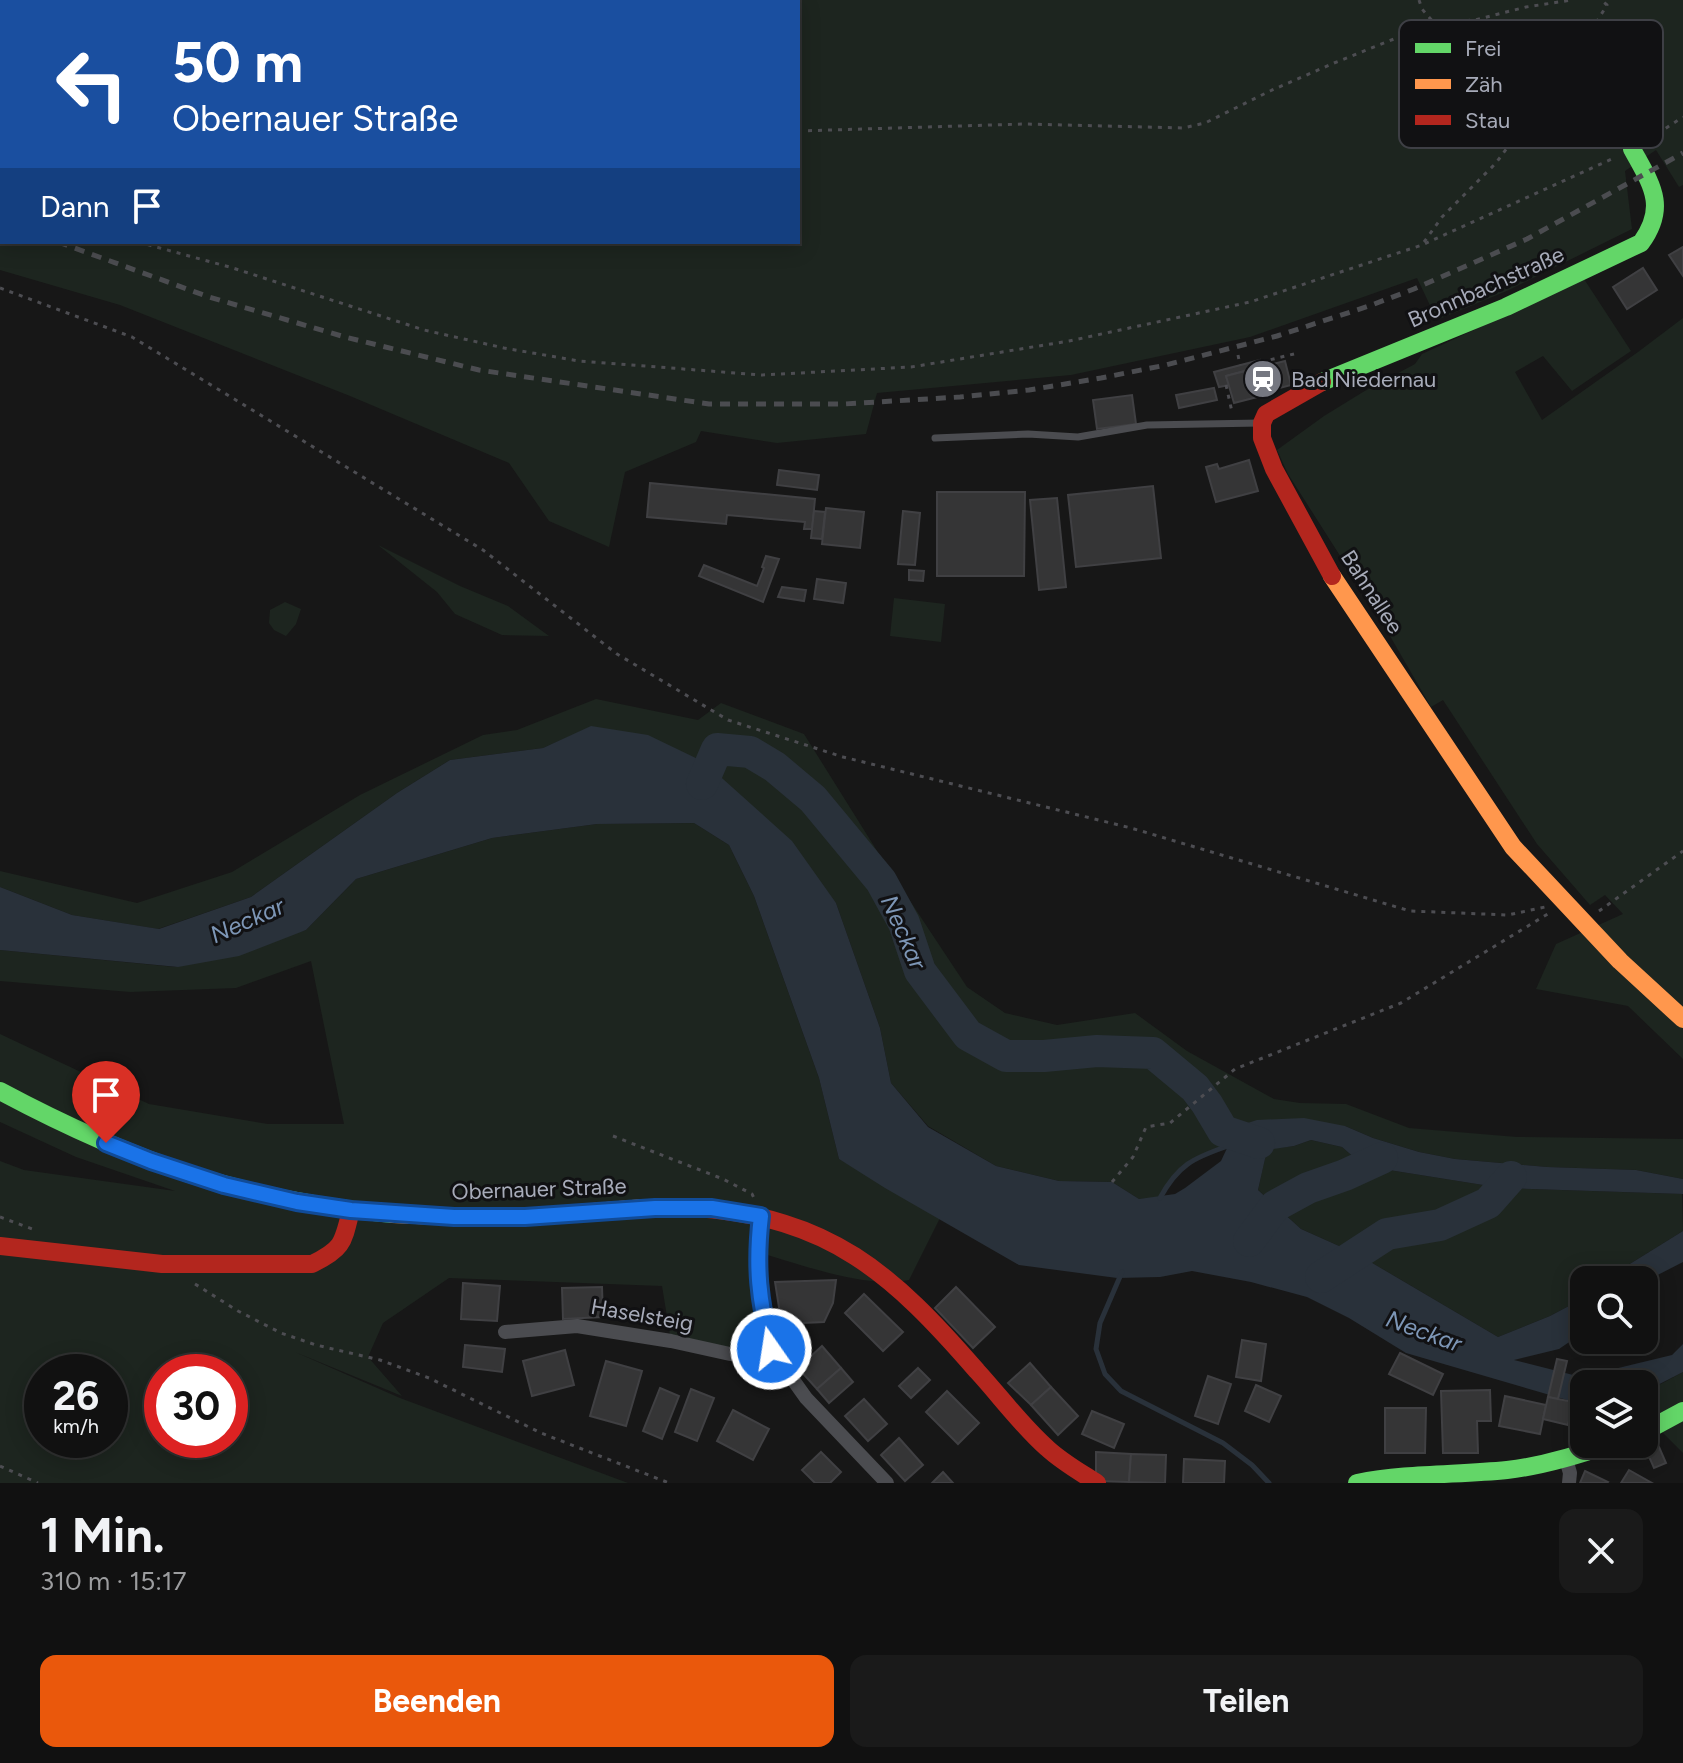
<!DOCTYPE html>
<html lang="de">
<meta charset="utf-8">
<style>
body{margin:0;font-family:Figtree,sans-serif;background:#1a1a1a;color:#f1f3f6;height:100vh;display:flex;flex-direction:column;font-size:30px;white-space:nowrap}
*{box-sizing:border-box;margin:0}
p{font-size:26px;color:#9c9d9f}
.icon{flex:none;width:44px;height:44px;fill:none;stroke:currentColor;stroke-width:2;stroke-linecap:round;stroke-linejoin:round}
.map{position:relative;height:1483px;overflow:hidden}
.details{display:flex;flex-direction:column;background:#111;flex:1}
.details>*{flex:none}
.guide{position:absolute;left:0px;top:0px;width:800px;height:244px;box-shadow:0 4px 20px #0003,0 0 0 2px #303131;background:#1a4fa0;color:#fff;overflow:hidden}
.buttons{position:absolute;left:1570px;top:1266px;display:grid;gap:16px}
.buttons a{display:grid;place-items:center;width:88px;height:88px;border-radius:16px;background:#111;box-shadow:0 4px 20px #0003,0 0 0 2px #303131;font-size:40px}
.speed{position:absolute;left:24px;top:1354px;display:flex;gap:16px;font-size:40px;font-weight:700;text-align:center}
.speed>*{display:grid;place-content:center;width:104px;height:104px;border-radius:50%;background:#111;box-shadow:0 4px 20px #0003,0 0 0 2px #303131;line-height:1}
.speed small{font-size:20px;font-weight:400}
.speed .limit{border:12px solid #d22;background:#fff;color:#111}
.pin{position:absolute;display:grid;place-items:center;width:68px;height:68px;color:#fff;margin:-82px -34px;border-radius:50% 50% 50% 0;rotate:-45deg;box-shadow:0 0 8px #0007}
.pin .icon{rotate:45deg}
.me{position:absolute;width:88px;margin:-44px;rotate:347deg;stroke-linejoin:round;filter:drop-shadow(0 0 6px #0008)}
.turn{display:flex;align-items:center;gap:28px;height:168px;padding:0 40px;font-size:36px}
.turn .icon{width:104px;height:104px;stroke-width:2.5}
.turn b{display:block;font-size:56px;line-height:68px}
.then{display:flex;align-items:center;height:76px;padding:0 40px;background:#0003;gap:16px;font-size:30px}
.round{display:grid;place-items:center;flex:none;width:84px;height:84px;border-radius:16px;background:#1a1a1a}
.headline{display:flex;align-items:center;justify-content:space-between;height:136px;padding:0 40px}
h1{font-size:48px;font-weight:700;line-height:60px}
.button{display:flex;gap:16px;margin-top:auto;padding:16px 40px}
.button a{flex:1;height:92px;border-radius:16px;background:#ea580c;color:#fff;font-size:32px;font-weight:700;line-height:92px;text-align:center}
.button a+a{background:#1a1a1a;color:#f1f3f6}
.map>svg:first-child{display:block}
.green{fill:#1d251f;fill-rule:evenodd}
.water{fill:#29313a}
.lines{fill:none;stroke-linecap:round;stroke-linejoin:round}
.stream{stroke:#29313a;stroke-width:5}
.river{stroke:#29313a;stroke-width:32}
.building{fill:#353536;stroke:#404043;stroke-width:2}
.path{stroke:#4d4d52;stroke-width:3;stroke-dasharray:4 6;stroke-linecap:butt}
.lane{stroke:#4b4c50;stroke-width:7}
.street{stroke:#4b4c50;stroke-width:14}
.fast{stroke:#63d668;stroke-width:18}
.slow{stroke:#ff974d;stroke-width:18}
.jam{stroke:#b3261e;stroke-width:18}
.rail{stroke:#4b4c50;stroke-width:5;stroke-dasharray:10 8;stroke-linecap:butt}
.route-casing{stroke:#114b97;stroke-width:20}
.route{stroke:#1a73e8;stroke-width:14}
.labels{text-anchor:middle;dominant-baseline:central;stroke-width:6;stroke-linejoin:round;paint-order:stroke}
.street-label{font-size:22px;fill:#a7abb9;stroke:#111113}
.poi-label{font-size:22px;fill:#a7abb9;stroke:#111113;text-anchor:start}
.water-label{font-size:24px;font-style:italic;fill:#7d96b6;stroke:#111113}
.key{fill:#111113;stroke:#3e3f45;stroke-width:2}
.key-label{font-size:22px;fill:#a7abb9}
</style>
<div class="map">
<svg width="1683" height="1483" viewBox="0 0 1683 1483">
<rect width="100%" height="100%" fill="#171717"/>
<g class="green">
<path d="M0,0H1683V185L1679,187L1656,150L1625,171L1632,229L1509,290L1437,320L1417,278L1250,337L1071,375L877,393L866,434L777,443L701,431L696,442L625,472L609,547L549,521L509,463L350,396L120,305L0,270ZM2,2H798V242H2Z"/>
<path d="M1584,279L1631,351L1572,391L1543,356L1515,372L1542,420L1638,352L1683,318V1059L1628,1006L1536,989L1556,944L1623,914L1605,895L1590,905L1537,844L1443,700L1431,707L1379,617L1288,474L1277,450L1324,416L1363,392L1415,364L1422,354Z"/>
<path d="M378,545L460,586L508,606L549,636L502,635L455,614L437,592Z"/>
<path d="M894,598L945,604L941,642L890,636Z"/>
<path d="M285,602L301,609L296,624L286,636L274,630L269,623L270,610Z"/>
<path d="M596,699L698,720L721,703L804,734L879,854L967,987L1005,1013L1057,1025L1135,1013L1187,1051L1274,1099L1300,1103L1346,1104L1409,1128L1517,1137L1683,1139V1179L1636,1170L1547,1167L1455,1159L1419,1152L1373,1138L1345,1126L1223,1130L1228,1146L1203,1154L1179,1169L1160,1198L1139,1199L1112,1182L1059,1181L996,1166L928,1126L891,1083L880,1028L836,903L591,727L543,748L450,760L397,793L251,897L158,929L72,915L0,887V871L137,903L232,872L360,795L483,735L517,730Z"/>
<path d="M694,823L729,845L754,896L819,1078L839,1159L941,1216L909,1280C866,1289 800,1264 757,1252L771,1349L730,1354L671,1341L662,1286L449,1278L383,1323L368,1357L402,1396L295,1352L400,1398L628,1483H0V1161L24,1170L175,1191L76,1157L0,1122V1034L149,1104L268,1124H344L311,961L236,988L130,992L0,981V950L175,967L306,930L356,879L492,838L597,824ZM42,1372H110V1440H42ZM162,1372H230V1440H162Z"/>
<path d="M1311,1140L1342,1147L1364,1166L1502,1188L1682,1194L1683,1231L1604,1280H1584V1298L1550,1316L1498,1337L1357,1254L1301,1229L1258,1190L1267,1149L1294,1146Z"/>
<path d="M1683,1372V1453L1662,1432L1646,1392Z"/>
</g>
<g class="water">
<path d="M591,726L648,735L704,762L792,841L836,903L880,1028L891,1083L928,1127L996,1166L1059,1181L1112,1182L1139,1199L1175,1194L1185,1188L1221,1161L1228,1146L1223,1131L1257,1120L1304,1118L1345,1126L1373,1138L1419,1152L1455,1159L1547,1167L1636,1170L1683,1179V1194L1502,1188L1364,1166L1342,1147L1311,1140L1294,1146L1267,1150L1258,1190L1301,1229L1357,1254L1498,1337L1550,1316L1584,1298V1332L1559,1349L1514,1360L1581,1377L1672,1355L1683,1344V1372L1644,1392V1384H1584V1401L1574,1402L1406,1353L1349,1318L1307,1297L1251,1282L1192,1271L1160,1277L1117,1278L1019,1265L885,1188L839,1159L819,1078L754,896L729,845L694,823L597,824L492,838L356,879L306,930L239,956L178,967L0,950V887L72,915L159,929L251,897L397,793L450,760L543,748Z"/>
<path d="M1683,1231V1262L1644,1282V1280H1604Z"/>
</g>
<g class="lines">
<g class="stream">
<path d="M1160,1198C1178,1165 1193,1158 1228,1146L1232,1147"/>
<path d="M1122,1272L1100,1323L1096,1349L1105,1374L1121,1391L1223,1443L1252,1465L1269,1483"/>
</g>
<g class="river">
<path d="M702,784L717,749L750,752L775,767L813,799L881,881L904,923L920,971L968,1035L1006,1056H1044L1097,1051L1153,1053L1195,1088L1207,1104L1223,1131L1259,1143"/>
<path d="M1249,1241L1275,1206L1308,1188L1345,1175L1382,1158"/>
<path d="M1321,1277L1387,1234L1440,1225L1488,1203L1511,1177"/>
</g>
</g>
<g class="building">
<path d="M1683,247V276L1669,255Z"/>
<path d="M1643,268L1657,290L1627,309L1613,287Z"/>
<path d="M1260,360L1262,366L1226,376L1229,385L1219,387L1214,372Z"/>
<path d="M1285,361L1291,385L1268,391L1269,394L1234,403L1226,376Z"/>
<path d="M1214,388L1217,400L1179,408L1176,395Z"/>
<path d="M1132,395L1136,424L1097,429L1093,400Z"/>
<path d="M1249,460L1258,491L1216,502L1206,467L1217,464L1219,469Z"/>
<path d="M779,470L819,475L817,490L777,485Z"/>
<path d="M650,483L815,499L812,529H804L805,522L727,515L726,524L647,517Z"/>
<path d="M1153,486L1161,558L1076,567L1068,495Z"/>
<path d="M937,492H1025L1024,576H937Z"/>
<path d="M1057,498L1066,587L1039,590L1030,500Z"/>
<path d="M826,508L864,512L860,548L822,544Z"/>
<path d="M814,511L825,512L822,539L811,538Z"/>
<path d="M903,511L920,513L915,565L898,564Z"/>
<path d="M766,556L779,559L763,602L699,576L704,565L757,586L764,568L762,567Z"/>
<path d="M909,570L924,571L923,581L909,580Z"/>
<path d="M817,579L846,583L843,603L814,599Z"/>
<path d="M782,587L806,590L804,601L778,597Z"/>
<path d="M836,1280L833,1303L824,1322L803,1323V1345L785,1346L775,1282Z"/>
<path d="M463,1283L500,1286L497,1321L461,1319Z"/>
<path d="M602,1287L603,1317L563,1319L562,1288Z"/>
<path d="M956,1287L995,1327L973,1348L935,1308Z"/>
<path d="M864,1294L903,1332L883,1351L845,1313Z"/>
<path d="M1242,1340L1266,1344L1261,1381L1236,1377Z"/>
<path d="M465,1345L505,1349L502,1372L463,1367Z"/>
<path d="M822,1346L841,1368L817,1389L798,1368Z"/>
<path d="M565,1350L574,1385L532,1396L523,1361Z"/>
<path d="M1400,1353L1443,1374L1433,1395L1389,1374Z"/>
<path d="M1557,1359L1567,1361L1558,1399L1548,1397Z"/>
<path d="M606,1361L642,1371L626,1426L590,1416Z"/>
<path d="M1030,1363L1051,1387L1031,1405L1008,1383Z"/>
<path d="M841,1368L853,1382L829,1403L817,1389Z"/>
<path d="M918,1368L930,1380L911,1398L899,1386Z"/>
<path d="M1208,1376L1231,1384L1218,1424L1195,1416Z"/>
<path d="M1256,1385L1281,1396L1269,1422L1245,1411Z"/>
<path d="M1051,1387L1078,1416L1058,1435L1031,1405Z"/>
<path d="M660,1388L679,1396L662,1439L643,1431Z"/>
<path d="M691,1389L714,1398L697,1441L675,1432Z"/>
<path d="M1490,1390L1491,1421H1477L1478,1453H1443L1441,1391Z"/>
<path d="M947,1391L979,1423L958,1444L926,1412Z"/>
<path d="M1505,1396L1546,1405L1540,1434L1499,1426Z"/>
<path d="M1548,1397L1573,1402L1568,1425L1543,1419Z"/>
<path d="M864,1399L887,1424L868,1441L845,1416Z"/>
<path d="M1385,1408H1426L1425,1453H1385Z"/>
<path d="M733,1410L769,1429L753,1460L717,1441Z"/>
<path d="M1092,1411L1124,1424L1114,1448L1082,1434Z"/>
<path d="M899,1438L923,1465L905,1481L881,1455Z"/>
<path d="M1659,1447L1666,1463L1654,1468L1647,1452Z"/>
<path d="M821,1452L841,1472L830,1483H815L802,1470Z"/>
<path d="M1096,1452L1131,1454L1129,1482L1096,1481Z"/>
<path d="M1131,1454L1166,1455L1165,1483L1129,1482Z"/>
<path d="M1184,1459L1225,1461L1224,1483H1183Z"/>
<path d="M1629,1470L1652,1483H1621Z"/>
<path d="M1585,1471L1608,1482L1607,1483H1580Z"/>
<path d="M943,1472L953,1483H932Z"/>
</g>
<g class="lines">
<g class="path">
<path d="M328,0L331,2"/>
<path d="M1419,0L1422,9L1434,23"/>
<path d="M798,131L1024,124L1183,128L1205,123L1270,91L1334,63L1434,23L1475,20L1526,7L1572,0"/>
<path d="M1649,139L1683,117"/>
<path d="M0,187L2,188"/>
<path d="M138,242L233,268L424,330L504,348L579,361L762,375L911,367L1069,341L1250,302L1422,245L1614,158"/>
<path d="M1424,242L1442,217L1496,163L1578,52L1607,5L1601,0"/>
<path d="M0,288L132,337L483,550L617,654L728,720L843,757L1131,828L1410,911L1508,915L1545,907"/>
<path d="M1238,355L1240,365"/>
<path d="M1261,362L1298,353"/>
<path d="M1226,385L1232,412"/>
<path d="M1599,911L1683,851"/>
<path d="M613,1136L723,1179L752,1194L754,1198"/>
<path d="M1112,1182L1133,1157L1146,1127L1170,1123L1235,1069L1401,1003L1551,912"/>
<path d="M0,1217L35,1230"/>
<path d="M195,1284L238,1311L281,1333L316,1345L380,1360L429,1378L541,1433L669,1483"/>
<path d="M0,1466L38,1483"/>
</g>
<path class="lane" d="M935,438L1028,434L1078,437L1147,425L1260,423"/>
<g class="street">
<path d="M761,1216L757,1251L759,1294L771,1349L806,1398L887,1483"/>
<path d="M505,1332L577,1326L671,1341L730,1354L771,1349"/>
<path d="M1566,1459L1570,1473L1569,1483"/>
</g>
<g class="fast">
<path d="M1322,382L1506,307L1641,243C1668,206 1651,184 1632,149"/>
<path d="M0,1091C129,1160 245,1202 392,1214"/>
<path d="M1644,1432L1683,1411"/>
<path d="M1357,1483C1407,1473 1457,1475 1507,1470C1542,1466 1576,1456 1610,1444"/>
</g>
<g class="slow">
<path d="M1332,576L1513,847L1620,961L1683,1019"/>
<path d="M392,1214L487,1218L541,1216L645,1208H695"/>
</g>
<g class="jam">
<path d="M1322,382L1266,414L1262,423V438L1274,469L1332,576"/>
<path d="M695,1208C830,1217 892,1273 977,1371C1000,1396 1021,1425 1047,1448C1062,1462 1080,1472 1097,1483"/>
<path d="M0,1246L162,1264H312C343,1249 343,1243 351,1210"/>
</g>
<g class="rail">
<path d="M0,220L2,221"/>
<path d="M58,242L209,297L345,337L479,370L709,404H844L960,397L1029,390L1101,378L1166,365L1277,336L1369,306L1414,289L1527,239L1683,153"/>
</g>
</g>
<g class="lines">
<g class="route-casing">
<path id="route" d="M106,1143L151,1161L224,1185L297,1202L351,1210L454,1217H525L655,1208H712L761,1216C755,1267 759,1300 771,1349"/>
</g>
<use href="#route" class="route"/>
</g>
<defs>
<g id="station-disc" transform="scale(2)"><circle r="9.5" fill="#757780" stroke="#111113"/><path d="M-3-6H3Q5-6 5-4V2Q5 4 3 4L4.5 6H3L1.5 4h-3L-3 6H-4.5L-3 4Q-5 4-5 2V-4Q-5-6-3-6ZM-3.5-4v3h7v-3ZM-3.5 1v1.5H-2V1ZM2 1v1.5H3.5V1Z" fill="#fff"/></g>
</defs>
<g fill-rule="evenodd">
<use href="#station-disc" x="1263" y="379"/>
</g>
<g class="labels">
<g class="street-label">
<text transform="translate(1486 287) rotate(-24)">Bronnbachstraße</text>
<text transform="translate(1372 592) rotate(57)">Bahnallee</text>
<text transform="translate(539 1189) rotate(-2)">Obernauer Straße</text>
<text transform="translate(642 1315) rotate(10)">Haselsteig</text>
</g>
<g class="poi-label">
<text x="1291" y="379">Bad Niedernau</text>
</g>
<g class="water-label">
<text transform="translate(247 920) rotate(-24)">Neckar</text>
<text transform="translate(904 932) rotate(66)">Neckar</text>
<text transform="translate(1424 1331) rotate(20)">Neckar</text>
</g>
</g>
<rect x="1399" y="20" width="264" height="128" rx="12" class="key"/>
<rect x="1415" y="43" width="36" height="10" fill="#63d668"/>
<rect x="1415" y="79" width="36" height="10" fill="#ff974d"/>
<rect x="1415" y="115" width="36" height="10" fill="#b3261e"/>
<g class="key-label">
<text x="1465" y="56">Frei</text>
<text x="1465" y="92">Zäh</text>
<text x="1465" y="128">Stau</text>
</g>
</svg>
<div class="buttons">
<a><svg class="icon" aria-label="search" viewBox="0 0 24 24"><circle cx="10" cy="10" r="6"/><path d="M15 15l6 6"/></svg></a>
<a><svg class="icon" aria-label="layers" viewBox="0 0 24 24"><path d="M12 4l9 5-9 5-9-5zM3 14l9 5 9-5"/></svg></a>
</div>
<div class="speed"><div>26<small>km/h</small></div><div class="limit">30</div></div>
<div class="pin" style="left:106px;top:1143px;background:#d93025"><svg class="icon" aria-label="arrive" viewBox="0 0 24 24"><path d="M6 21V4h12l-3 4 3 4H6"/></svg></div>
<svg class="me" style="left:771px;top:1349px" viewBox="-20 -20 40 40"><circle r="17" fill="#1a73e8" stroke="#fff" stroke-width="3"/><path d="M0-11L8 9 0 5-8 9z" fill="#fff"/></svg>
<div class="guide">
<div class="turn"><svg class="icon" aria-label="left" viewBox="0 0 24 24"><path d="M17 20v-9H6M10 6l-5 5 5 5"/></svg><div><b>50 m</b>Obernauer Straße</div></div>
<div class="then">Dann<svg class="icon" aria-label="arrive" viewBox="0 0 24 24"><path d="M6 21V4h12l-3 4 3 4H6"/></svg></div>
</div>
</div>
<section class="details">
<div class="headline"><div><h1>1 Min.</h1><p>310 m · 15:17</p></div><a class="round"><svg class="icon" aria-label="close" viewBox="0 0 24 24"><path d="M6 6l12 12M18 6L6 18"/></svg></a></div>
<div class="button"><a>Beenden</a><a>Teilen</a></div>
</section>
